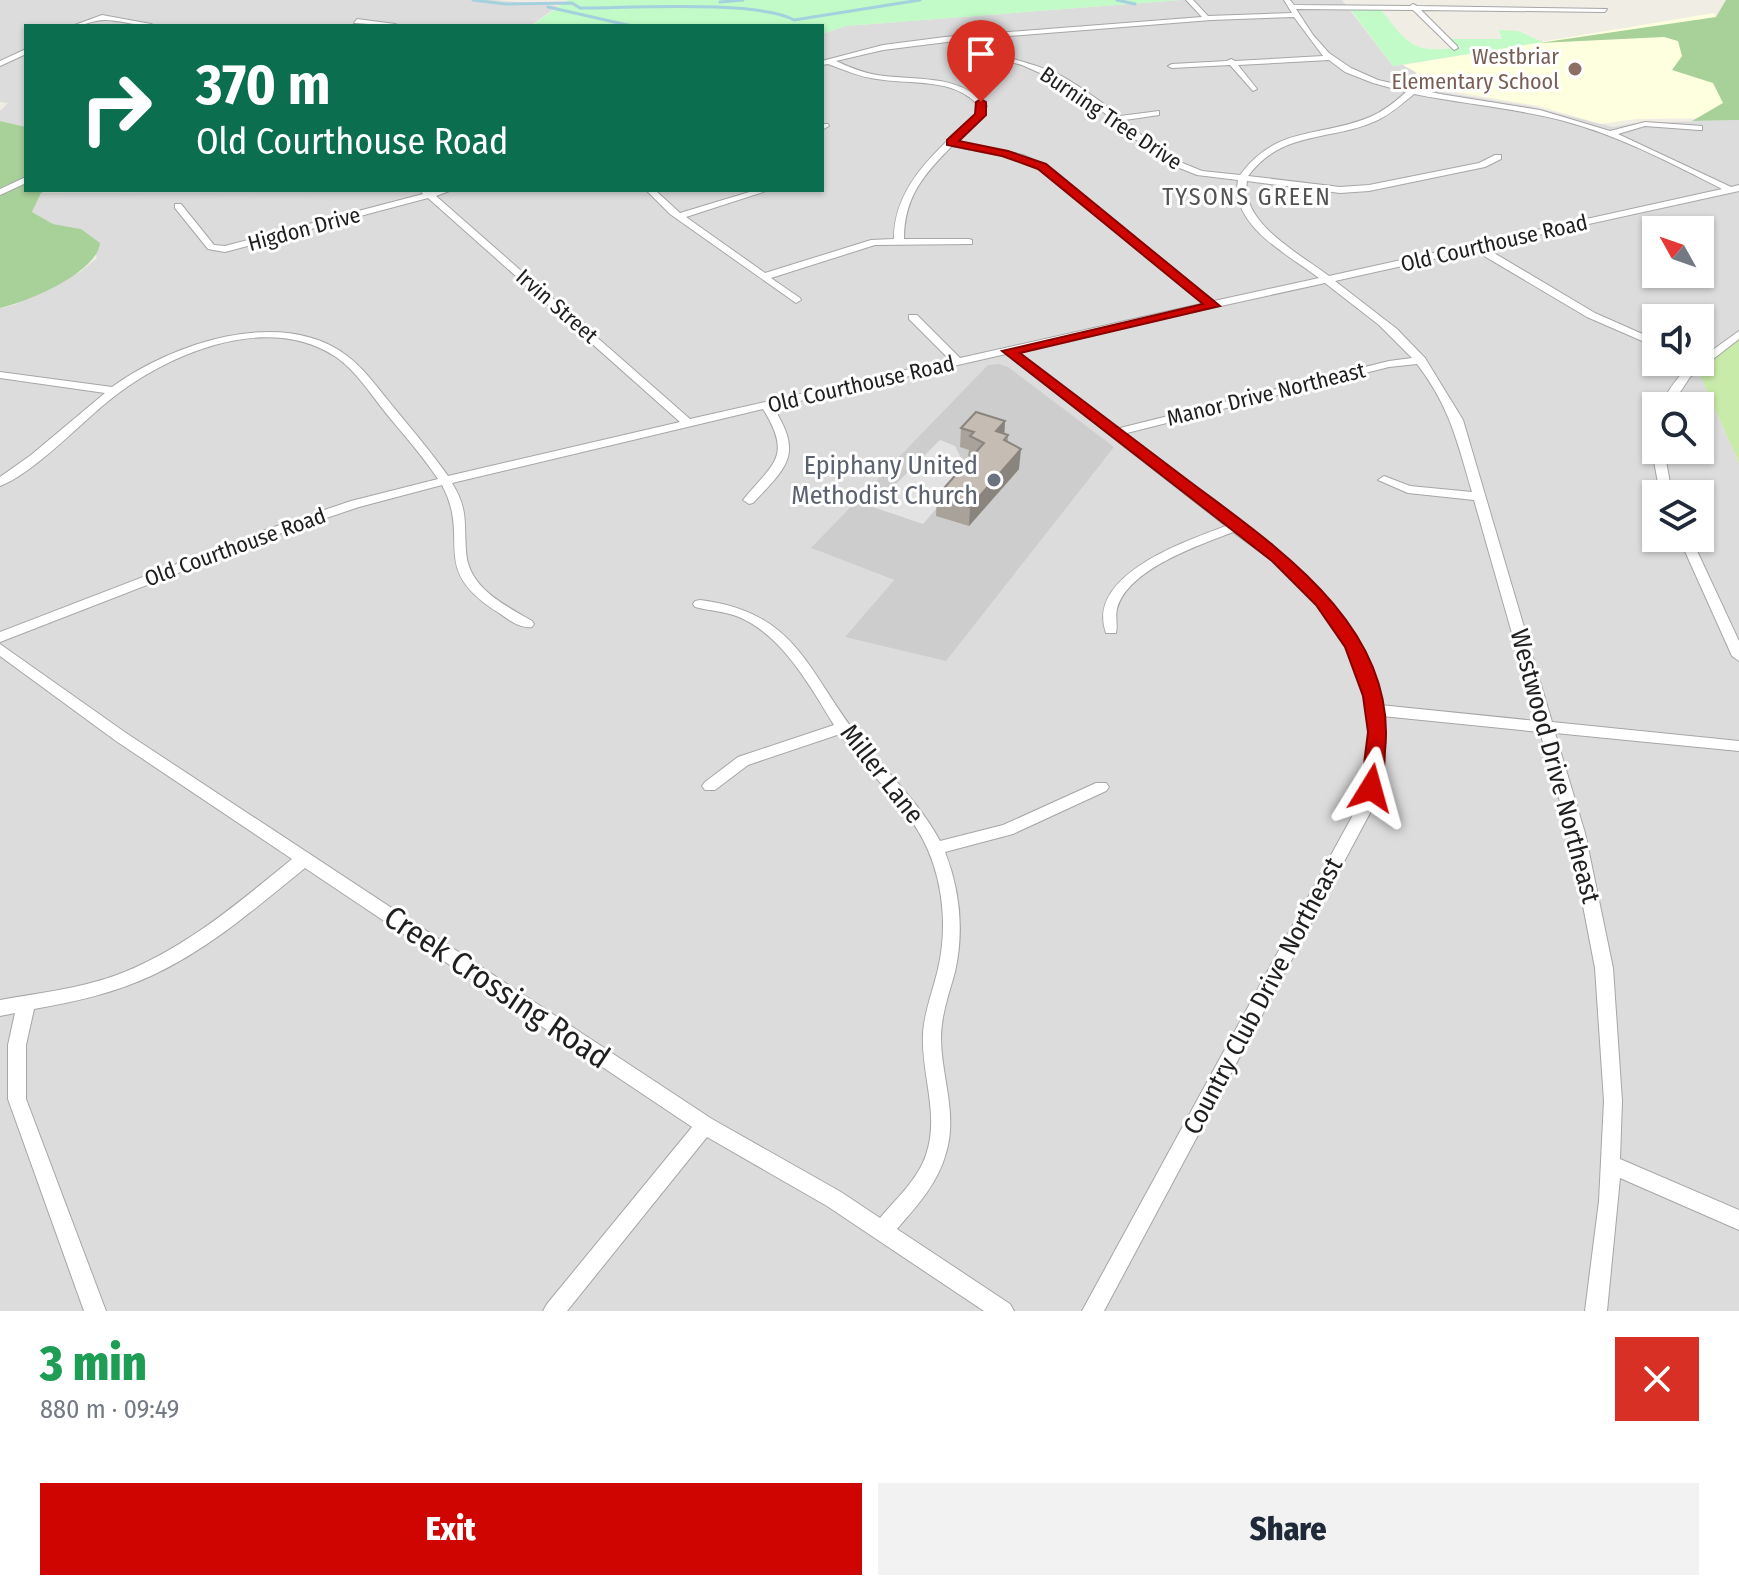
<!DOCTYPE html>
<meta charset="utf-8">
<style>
body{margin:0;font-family:"Fira Sans Condensed",sans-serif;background:#f2f2f3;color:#1f2937;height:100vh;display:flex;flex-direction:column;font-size:30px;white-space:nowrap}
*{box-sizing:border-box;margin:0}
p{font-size:26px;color:#747a83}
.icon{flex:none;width:44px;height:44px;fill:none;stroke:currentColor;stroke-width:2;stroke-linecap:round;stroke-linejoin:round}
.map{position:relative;height:1311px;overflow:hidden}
.details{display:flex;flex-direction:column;background:#fff;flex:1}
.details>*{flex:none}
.banner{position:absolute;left:24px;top:24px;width:800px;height:168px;border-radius:0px;box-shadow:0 2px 6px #0004;background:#0b6e4f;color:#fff;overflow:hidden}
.needle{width:52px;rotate:310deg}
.controls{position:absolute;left:1642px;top:216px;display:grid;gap:16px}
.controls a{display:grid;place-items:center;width:72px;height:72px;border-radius:0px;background:#fff;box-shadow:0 2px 6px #0004;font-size:40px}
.pin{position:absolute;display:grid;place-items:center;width:68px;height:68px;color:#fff;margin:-82px -34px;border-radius:50% 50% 50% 0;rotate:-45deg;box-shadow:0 0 8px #0007}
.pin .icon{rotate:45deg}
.me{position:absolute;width:88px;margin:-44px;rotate:8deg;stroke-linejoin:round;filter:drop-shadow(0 0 6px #0008)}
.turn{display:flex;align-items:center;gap:28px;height:168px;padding:0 40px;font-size:36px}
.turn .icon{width:104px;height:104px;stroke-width:2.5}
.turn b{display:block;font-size:56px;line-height:68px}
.round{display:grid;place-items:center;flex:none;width:84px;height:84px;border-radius:0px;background:#f2f2f3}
.overview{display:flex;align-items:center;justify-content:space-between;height:136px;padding:0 40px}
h1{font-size:48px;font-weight:800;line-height:60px;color:#1e9e55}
.button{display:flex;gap:16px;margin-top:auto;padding:16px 40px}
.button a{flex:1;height:92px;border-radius:0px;background:#ce0500;color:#fff;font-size:32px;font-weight:800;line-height:92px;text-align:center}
.button a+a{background:#f2f2f3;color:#1f2937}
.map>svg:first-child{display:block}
.residential{fill:#dddcdc;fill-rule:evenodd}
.education{fill:#feffdf}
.religious{fill:#cdcdcd}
.grass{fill:#c9ebaa}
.forest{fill:#a8d099}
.park{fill:#c2fbc7}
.parking{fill:#e3e3e3}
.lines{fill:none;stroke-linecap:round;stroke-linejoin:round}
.stream{stroke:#a5d0de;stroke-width:3}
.minor-casing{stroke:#a6a6a6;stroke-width:2}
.minor{fill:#fff;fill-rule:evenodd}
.wall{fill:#a9a29b}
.shaded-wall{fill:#8a847e}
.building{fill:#c5bcb4;stroke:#8a847e;stroke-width:2}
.route{fill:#ce0500;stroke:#860300;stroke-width:2}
.education-dot{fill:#8d6e63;stroke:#fff;stroke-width:3}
.worship-dot{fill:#6b7280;stroke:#fff;stroke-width:3}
.labels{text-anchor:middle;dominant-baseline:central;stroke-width:6;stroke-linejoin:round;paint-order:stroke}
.far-education-label{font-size:22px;fill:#785e54;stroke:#fff;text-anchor:end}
.far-street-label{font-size:22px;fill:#1f1f1f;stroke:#fff}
.far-neighbourhood-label{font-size:24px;letter-spacing:2px;fill:#525252;stroke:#fff}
.worship-label{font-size:26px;fill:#5b616d;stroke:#fff;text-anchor:end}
.street-label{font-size:26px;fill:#1f1f1f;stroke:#fff}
.near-street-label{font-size:32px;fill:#1f1f1f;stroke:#fff}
</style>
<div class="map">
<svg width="1739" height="1311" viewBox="0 0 1739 1311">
<rect width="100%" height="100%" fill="#f0ede5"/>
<g class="residential">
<path d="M0,0H494L558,6L530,26H26V127L0,121V111L8,103L0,102Z"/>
<path d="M1181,0H1342L1393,66L1403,65L1418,73L1405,83L1429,90L1529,106L1613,127L1634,123L1739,120V334L1696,366L1739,463V1311H0V308L14,305L80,272L97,258L81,229L53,224L32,212L41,193L822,190V34L846,26ZM1656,230H1700V274H1656ZM1656,318H1700V362H1656ZM1656,406H1700V450H1656ZM1114,447L846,637L894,580L816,550ZM1656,494H1700V538H1656Z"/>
</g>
<path class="education" d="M1714,13L1739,65V118L1636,119L1601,124L1538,106L1403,83L1417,73L1403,65Z"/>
<path class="religious" d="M999,364L1008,367L1114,447L946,661L845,637L894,580L811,548L988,365Z"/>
<path class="grass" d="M1739,334V463L1696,366Z"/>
<g class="forest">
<path d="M1726,0H1739V120L1692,121L1723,103L1713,83L1672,70L1682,56L1678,41L1664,37L1539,43L1716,17Z"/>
<path d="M0,121L26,127V190H47L41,193L32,212L53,224L81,229L100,243C97,273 27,302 0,308Z"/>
</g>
<g class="park">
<path d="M568,0H1181L846,26L822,34V26H531Z"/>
<path d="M1380,9C1406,40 1410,54 1453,48L1446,39H1502L1499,30L1518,31L1543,42L1393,66L1351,10Z"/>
</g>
<path class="parking" d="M940,440L955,446L968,472L923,524L873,507Z"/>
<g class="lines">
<g class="stream">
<path d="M473,0L505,4L572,3L580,8C627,8 760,0 794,20L920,0"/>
<path d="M1117,0L1135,4"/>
<path d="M720,2L743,0"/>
<path d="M548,7L632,26"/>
</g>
<g class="minor-casing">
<g id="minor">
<path d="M1186,0H1193L1208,16L1292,13L1284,0H1290L1294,5L1410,6L1413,4L1417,6L1607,9L1605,12L1421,10L1457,46L1458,48L1454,50L1413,10L1296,9L1313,35L1329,53L1351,68L1378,80L1440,94L1540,110L1610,131L1645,122L1702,126V130H1699L1645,126L1618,134L1731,187L1739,185V191L1484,247L1595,313L1656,340V347L1587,317L1474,250L1335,281L1397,329L1425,358L1463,420L1552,722L1739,741V751L1555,733L1585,833L1613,968L1622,1101L1620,1159L1739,1210V1230L1620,1178L1607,1311H1585L1599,1201L1604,1101L1595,968L1569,833L1540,732L1382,716C1384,750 1379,780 1370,813L1104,1311H1082L1354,813C1361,791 1367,769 1369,747C1372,684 1340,625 1297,581C1278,563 1254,548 1233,532C1200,545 1127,569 1117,609C1115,617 1118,625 1116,633H1106C1085,575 1186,541 1226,526L1006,354L773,407C803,454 788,466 753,503L749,504L743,500C773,463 793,457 763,409L452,483C468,509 464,521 466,550C467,587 503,604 532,621L534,624L532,627C520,629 509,620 499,613C427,568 472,541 442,485L359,507L276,535L0,642V632L268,529L351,501L438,479C422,455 403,434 385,412C370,393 356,371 336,357C265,310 162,356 106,403C78,426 32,474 0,486V477L31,455L105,393L0,378V372L112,387C171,344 280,306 346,355C365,369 380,391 395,409C413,431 432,453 448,476L680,422L428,198L225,252L208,249L175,208V204H181L214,245L225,246L423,194L420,190H452L436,196L690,419L950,360L909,319V315H917L960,358L1205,303L1039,169L1018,159L952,146C924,174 904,197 904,239H969L972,240V244L875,245L771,278L800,298L801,300L796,303L670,214L646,190H655L680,213L756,190H769L686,217L765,273L871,240L894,239C894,184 939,149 976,114L979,106C954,77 911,85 877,79C860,77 844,70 828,64L822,65V61L883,45L945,37L1202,17ZM1294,17L1323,56L1235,61L1231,59L1227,61L1172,64L1168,66L1172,68L1230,65L1253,91L1257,89L1238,65L1329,60L1345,72L1373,83L1406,92C1395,102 1384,111 1370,117C1319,138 1277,125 1240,175L1202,171L1163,155L1125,120L1159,115V111L1120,116C1102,103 1083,88 1063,77C1034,61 995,59 971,39L1211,20ZM963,40L978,53L1022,65L1058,81L1116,121L1157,159L1197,175L1238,180C1230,226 1289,255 1319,278L1214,301L1045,165L1023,155L956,142L983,117L987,106C960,73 915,81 877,75C863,73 849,67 836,61L883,50ZM1414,94C1464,104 1515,108 1564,121C1620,136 1671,163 1722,189L1329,276C1300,254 1240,223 1247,181L1340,193L1369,191L1485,167L1501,159V155H1495L1479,163L1369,185L1340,187L1248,176C1283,129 1331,142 1378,120C1392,113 1402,104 1414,94ZM1325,283L1379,325L1412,358L1389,361L1116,429L1016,351ZM1417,364C1450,407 1457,441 1472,492L1410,486L1384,476L1378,480L1408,493L1474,500L1537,721L1380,705C1369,653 1339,613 1305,574L1123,434L1389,367Z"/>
<path d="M102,15L151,24L155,26C138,26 123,21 106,20C95,19 84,26 72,26Z"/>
<path d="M357,19L395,24L399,26L354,23Z"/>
<path d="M26,49V54L0,66V61Z"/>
<path d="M822,124H828L829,126L822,130Z"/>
<path d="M26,177V183L0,195V189Z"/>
<path d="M1739,331V339L1690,377L1671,406H1659C1670,390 1681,367 1700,362V359Z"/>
<path d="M1656,447V450H1664L1672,494H1660L1652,450Z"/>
<path d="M1679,538H1691L1739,641V661L1732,656Z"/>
<path d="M700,600C798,612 807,672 860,739C887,773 919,802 940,841L1003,825L1096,783H1106L1109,787L1106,791L1013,834L945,852C960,890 964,932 955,972C949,994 941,1015 941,1038C941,1076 958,1114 946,1153C938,1183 917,1206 897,1229L1010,1304L1014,1311H984L827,1206L707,1137L567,1311H543L547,1304L692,1127L305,868C257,907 209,949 153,975C115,993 74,1002 34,1009L26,1045V1099L106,1311H84L8,1099V1045L15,1013L0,1016V1000C38,993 77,989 114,976C182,951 237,904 292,859L116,741L0,656V644L126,733L712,1119L841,1192L880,1218C896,1199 918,1179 926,1155C940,1114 921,1075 923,1034C924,1012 933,991 938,969C947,931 944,887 928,850C909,805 867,774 840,734L748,765L715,790H705L702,786L705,782L738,757L834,725C810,686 783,636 739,617C724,611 710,611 695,607L693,604L695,601Z"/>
</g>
</g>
<use href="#minor" class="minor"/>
</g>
<path class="wall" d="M1005,421L1004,434L1008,435V442L1019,469L969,526L936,516L937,496L972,457L968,456L969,450L960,447L961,428Z"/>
<g class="shaded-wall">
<path d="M1005,421L1004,440L996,431Z"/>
<path d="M1021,449L1019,469L969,526L970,507Z"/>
</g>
<path class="building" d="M976,412L1005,421L996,431L1008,435L1004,440L1021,449L970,507L937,496L984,443L970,436L974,432L961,428Z"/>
<path class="route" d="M981,99L986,102V115L959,141L1008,151L1046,164L1220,306L1020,353C1074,394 1127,434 1181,475C1269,542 1399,623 1385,751C1384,764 1385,781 1378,793H1364L1361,788L1368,732L1363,696L1345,647L1316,605L1272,561L1002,351L1203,304L1038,169L1002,156L947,145V140L975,114L976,102Z"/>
<circle class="education-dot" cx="1575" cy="69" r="8"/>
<circle class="worship-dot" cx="994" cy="480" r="8"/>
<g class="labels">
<g class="far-education-label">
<text x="1559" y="56">Westbriar<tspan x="1559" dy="25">Elementary School</tspan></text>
</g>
<g class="far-street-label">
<text transform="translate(1111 118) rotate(34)">Burning Tree Drive</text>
<text transform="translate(304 229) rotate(-15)">Higdon Drive</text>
<text transform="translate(1494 243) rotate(-13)">Old Courthouse Road</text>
<text transform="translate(557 306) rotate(41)">Irvin Street</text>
<text transform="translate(861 384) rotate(-13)">Old Courthouse Road</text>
<text transform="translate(1266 394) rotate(-14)">Manor Drive Northeast</text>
<text transform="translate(235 547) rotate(-20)">Old Courthouse Road</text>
</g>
<g class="far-neighbourhood-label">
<text x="1247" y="197">TYSONS GREEN</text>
</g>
<g class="worship-label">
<text x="978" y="465">Epiphany United<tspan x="978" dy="30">Methodist Church</tspan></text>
</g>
<g class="street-label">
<text transform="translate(1555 766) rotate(75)">Westwood Drive Northeast</text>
<text transform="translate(882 774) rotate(52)">Miller Lane</text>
<text transform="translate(1263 996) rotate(-62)">Country Club Drive Northeast</text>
</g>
<g class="near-street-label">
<text transform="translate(497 987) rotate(34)">Creek Crossing Road</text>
</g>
</g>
</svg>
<div class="controls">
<a><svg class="needle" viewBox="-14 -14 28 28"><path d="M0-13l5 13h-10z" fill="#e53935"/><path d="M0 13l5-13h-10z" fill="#747a83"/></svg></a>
<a><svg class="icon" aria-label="sound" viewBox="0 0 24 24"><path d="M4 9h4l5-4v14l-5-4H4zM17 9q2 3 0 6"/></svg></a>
<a><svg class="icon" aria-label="search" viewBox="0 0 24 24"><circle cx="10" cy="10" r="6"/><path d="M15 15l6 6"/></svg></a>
<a><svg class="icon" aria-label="layers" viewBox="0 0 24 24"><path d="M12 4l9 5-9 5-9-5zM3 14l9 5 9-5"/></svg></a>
</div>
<div class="pin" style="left:981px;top:102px;background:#d93025"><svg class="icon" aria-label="arrive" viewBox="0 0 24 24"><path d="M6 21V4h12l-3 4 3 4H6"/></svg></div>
<svg class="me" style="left:1371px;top:788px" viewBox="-20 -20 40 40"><path d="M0-17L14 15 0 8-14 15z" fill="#ce0500" stroke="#fff" stroke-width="4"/></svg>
<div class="banner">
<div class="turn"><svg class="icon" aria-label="right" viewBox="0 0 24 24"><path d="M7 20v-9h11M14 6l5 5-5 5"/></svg><div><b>370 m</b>Old Courthouse Road</div></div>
</div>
</div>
<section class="details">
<div class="overview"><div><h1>3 min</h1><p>880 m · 09:49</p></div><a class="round" style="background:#d93025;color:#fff"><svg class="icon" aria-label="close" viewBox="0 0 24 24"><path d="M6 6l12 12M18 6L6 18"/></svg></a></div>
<div class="button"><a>Exit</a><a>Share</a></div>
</section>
